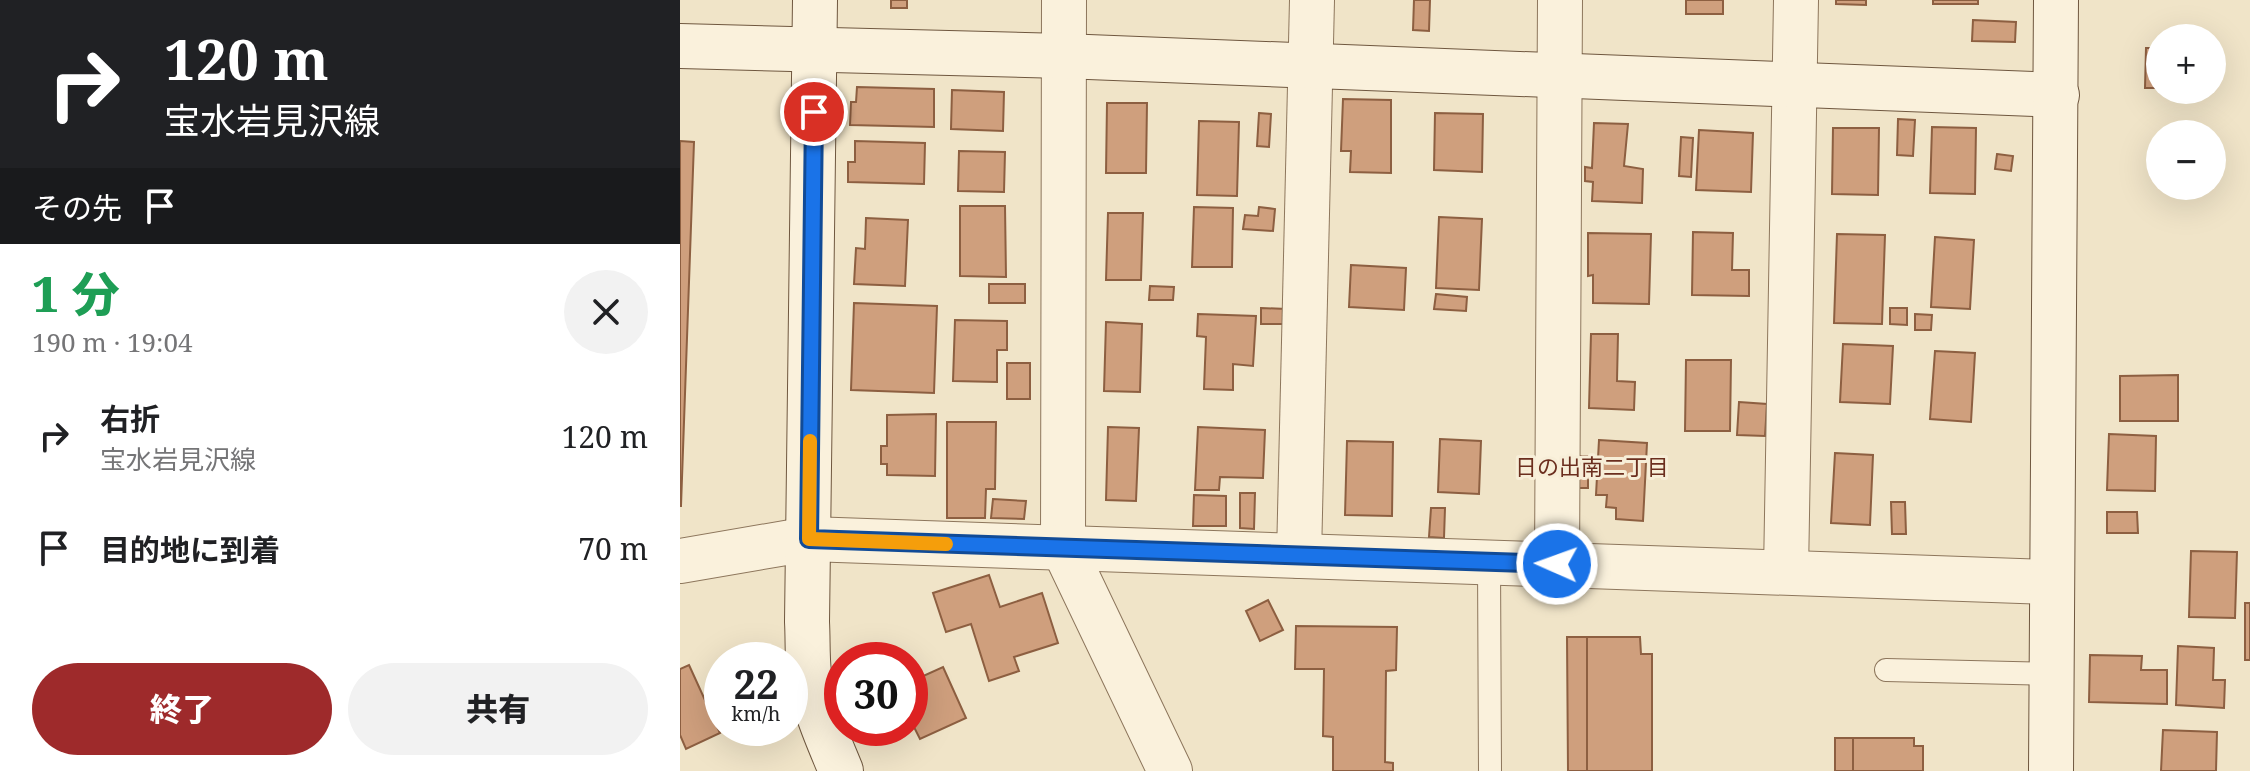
<!DOCTYPE html>
<html lang="ja">
<meta charset="utf-8">
<style>
body{margin:0;font-family:"Noto Serif","Noto Sans JP",serif;background:#f2f2f2;color:#202124;height:100vh;display:flex;flex-direction:column;font-size:30px;white-space:nowrap}
*{box-sizing:border-box;margin:0}
p{font-size:26px;color:#757577}
.icon{flex:none;width:44px;height:44px;fill:none;stroke:currentColor;stroke-width:2;stroke-linecap:round;stroke-linejoin:round}
.map{position:relative;flex:1;overflow:hidden}
.panel{display:flex;flex-direction:column;background:#fff;width:680px}
.panel>*{flex:none}
.guide{background:#202124;color:#fff;overflow:hidden}
.fabs{position:absolute;left:1466px;top:24px;display:grid;gap:16px}
.fabs a{display:grid;place-items:center;width:80px;height:80px;border-radius:50%;background:#fff;box-shadow:0 8px 32px #0002;font-size:40px}
.speed{position:absolute;left:24px;top:642px;display:flex;gap:16px;font-size:40px;font-weight:700;text-align:center}
.speed>*{display:grid;place-content:center;width:104px;height:104px;border-radius:50%;background:#fff;box-shadow:0 8px 32px #0002;line-height:1}
.speed small{font-size:20px;font-weight:400}
.speed .limit{border:12px solid #d22;background:#fff;color:#111}
.pin{position:absolute;display:grid;place-items:center;width:68px;height:68px;color:#fff;margin:-34px;border:4px solid #fff;border-radius:50%;box-shadow:0 2px 8px #0007}
.me{position:absolute;width:88px;margin:-44px;rotate:272deg;stroke-linejoin:round;filter:drop-shadow(0 0 6px #0008)}
.turn{display:flex;align-items:center;gap:28px;height:168px;padding:0 32px;font-size:36px}
.turn .icon{width:104px;height:104px;stroke-width:2.5}
.turn b{display:block;font-size:56px;line-height:68px}
.then{display:flex;align-items:center;height:76px;padding:0 32px;background:#0003;gap:16px;font-size:30px}
.round{display:grid;place-items:center;flex:none;width:84px;height:84px;border-radius:42px;background:#f2f2f2}
.summary{display:flex;align-items:center;justify-content:space-between;height:136px;padding:0 32px}
h1{font-size:48px;font-weight:800;line-height:60px;color:#1e9e55}
.primary-button{display:flex;gap:16px;margin-top:auto;padding:16px 32px}
.primary-button a{flex:1;height:92px;border-radius:48px;background:#9e2a2b;color:#fff;font-size:32px;font-weight:800;line-height:92px;text-align:center}
.primary-button a+a{background:#f2f2f2;color:#202124}
ul{padding:0;list-style:none}
li{display:flex;align-items:center;gap:24px;height:112px;padding:0 32px}
li div{flex:1}
li b{display:block;font-size:30px}
li em{font-style:normal}
main{display:flex;flex:1;min-height:0}
.map>svg:first-child{display:block}
.building{fill:#cf9f7d;stroke:#8d5f41;stroke-width:2}
.lines{fill:none;stroke-linecap:round;stroke-linejoin:round}
.lane-casing{stroke:#8d765c;stroke-width:24}
.street-casing{stroke:#8d765c;stroke-width:46}
.secondary-casing{stroke:#6f573f;stroke-width:46}
.lane{stroke:#faf1dc;stroke-width:22}
.street{stroke:#faf1dc;stroke-width:44}
.secondary{stroke:#faf1dc;stroke-width:44}
.route-casing{stroke:#114b97;stroke-width:20}
.route{stroke:#1a73e8;stroke-width:14}
.slow{stroke:#f59e0b;stroke-width:14}
.labels{text-anchor:middle;dominant-baseline:central;stroke-width:6;stroke-linejoin:round;paint-order:stroke}
.neighbourhood-label{font-size:22px;fill:#6b2e1e;stroke:#f7eed8}
</style>
<main>
<section class="panel">
<div class="guide">
<div class="turn"><svg class="icon" aria-label="right" viewBox="0 0 24 24"><path d="M7 20v-9h11M14 6l5 5-5 5"/></svg><div><b>120 m</b>宝水岩見沢線</div></div>
<div class="then">その先<svg class="icon" aria-label="arrive" viewBox="0 0 24 24"><path d="M6 21V4h12l-3 4 3 4H6"/></svg></div>
</div>
<div class="summary"><div><h1>1 分</h1><p>190 m · 19:04</p></div><a class="round"><svg class="icon" aria-label="close" viewBox="0 0 24 24"><path d="M6 6l12 12M18 6L6 18"/></svg></a></div>
<ul>
<li><svg class="icon" aria-label="right" viewBox="0 0 24 24"><path d="M7 20v-9h11M14 6l5 5-5 5"/></svg><div><b>右折</b><p>宝水岩見沢線</p></div><em>120 m</em></li>
<li><svg class="icon" aria-label="arrive" viewBox="0 0 24 24"><path d="M6 21V4h12l-3 4 3 4H6"/></svg><div><b>目的地に到着</b></div><em>70 m</em></li>
</ul>
<div class="primary-button"><a>終了</a><a>共有</a></div>
</section>
<div class="map">
<svg width="1570" height="771" viewBox="0 0 1570 771">
<rect width="100%" height="100%" fill="#f0e4c8"/>
<g class="building">
<rect x="211" y="0" width="16" height="8"/>
<path d="M734,0H750L749,31L733,30Z"/>
<rect x="1006" y="0" width="37" height="14"/>
<path d="M1156,0H1186V5L1156,4Z"/>
<rect x="1253" y="0" width="45" height="4"/>
<path d="M1293,20L1336,22L1335,42L1292,41Z"/>
<path d="M1466,48H1480V88H1465Z"/>
<path d="M177,87L254,89V127L170,125L171,102H176Z"/>
<path d="M272,90L324,92L323,131L271,129Z"/>
<path d="M663,99L711,100V173L670,172L671,151H661Z"/>
<path d="M427,103H467L466,173H426Z"/>
<path d="M579,113L591,114L589,147L577,146Z"/>
<path d="M755,113L803,114L802,172L754,170Z"/>
<path d="M1218,119L1235,120L1233,156L1217,155Z"/>
<path d="M519,121L559,122L557,196L517,195Z"/>
<path d="M914,123L948,124L944,166L963,169L962,203L912,201L913,182L905,181V167L912,168Z"/>
<path d="M1252,127L1296,128L1295,194L1250,193Z"/>
<path d="M1153,128H1199L1198,195L1152,194Z"/>
<path d="M1019,130L1073,133L1071,192L1016,190Z"/>
<path d="M1001,137L1013,138L1011,177L999,176Z"/>
<path d="M0,141L14,142L1,506H0Z"/>
<path d="M175,141L245,143L244,184L168,182V162H175Z"/>
<path d="M279,151L325,152L324,192L278,191Z"/>
<path d="M1317,154L1333,156L1331,171L1315,169Z"/>
<path d="M280,206H325L326,277L280,276Z"/>
<path d="M514,207L553,208L552,267H512Z"/>
<path d="M579,207L595,209L593,231L563,229L565,215L578,216Z"/>
<path d="M428,213H463L461,280H426Z"/>
<path d="M759,217L802,219L799,290L756,288Z"/>
<path d="M186,218L228,220L225,286L174,284L176,248L185,249Z"/>
<path d="M1013,232L1053,233L1052,270H1069V296L1012,295Z"/>
<path d="M908,233L971,234L969,304L913,303V275L908,276Z"/>
<path d="M1157,234L1205,235L1202,324L1154,323Z"/>
<path d="M1255,237L1294,240L1290,309L1251,307Z"/>
<path d="M671,265L726,268L724,310L669,307Z"/>
<rect x="309" y="284" width="36" height="19"/>
<path d="M470,286L494,287L493,300H469Z"/>
<path d="M756,294L787,297L786,311L754,309Z"/>
<path d="M174,303L257,306L254,393L171,390Z"/>
<path d="M581,308L606,309L605,324H581Z"/>
<path d="M1210,308H1227V325L1210,324Z"/>
<path d="M518,314L576,316L573,366L553,364V390L524,389L526,337L517,336Z"/>
<path d="M1235,314L1252,315L1251,330H1235Z"/>
<path d="M275,320L327,321V350H317V382L273,381Z"/>
<path d="M426,322L462,324L460,392L424,391Z"/>
<path d="M911,334H938L937,381L955,382L954,410L909,408Z"/>
<path d="M1163,344L1213,346L1210,404L1160,402Z"/>
<path d="M1255,351L1295,353L1291,422L1250,419Z"/>
<path d="M1006,360H1051L1050,431H1005Z"/>
<rect x="327" y="363" width="23" height="36"/>
<path d="M1498,375V421H1440V376Z"/>
<path d="M1059,402L1087,404L1085,436L1057,435Z"/>
<path d="M256,414L255,476L207,475V464H201V446H207V415Z"/>
<path d="M267,422H316L315,489H306L305,518H267Z"/>
<path d="M428,427L459,428L456,501L426,500Z"/>
<path d="M518,427L585,430L583,478L540,477L539,490H515Z"/>
<path d="M1429,434L1476,436L1475,491L1427,490Z"/>
<path d="M760,439L801,441L799,494L758,492Z"/>
<path d="M919,440L967,443L963,521L936,519V508L926,507L927,495H916Z"/>
<path d="M667,441L713,442L712,516L665,515Z"/>
<path d="M1155,453L1193,455L1190,525L1151,523Z"/>
<rect x="892" y="456" width="16" height="32"/>
<path d="M560,493H575L574,529L560,528Z"/>
<path d="M514,495L546,496V526H513Z"/>
<path d="M313,499L346,501L344,519L311,518Z"/>
<path d="M1211,502H1225L1226,534H1212Z"/>
<path d="M751,508H765L764,538L749,537Z"/>
<path d="M1427,512H1457L1458,533H1427Z"/>
<path d="M1511,551L1557,552L1555,618L1509,617Z"/>
<path d="M309,575L320,607L362,593L378,643L334,657L339,671L309,681L291,624L266,632L253,593Z"/>
<path d="M588,600L603,630L580,641L566,611Z"/>
<rect x="1565" y="603" width="5" height="57"/>
<path d="M616,626L717,627L716,670L706,671L705,762L713,763V771H653V737L643,736L644,669H615Z"/>
<path d="M887,637H907V771H888Z"/>
<path d="M907,637H960L961,654H972V771H907Z"/>
<path d="M1498,646L1534,648L1533,680H1545L1544,708L1496,705Z"/>
<path d="M1410,655L1462,656L1461,670H1487V704L1409,702Z"/>
<path d="M9,665L40,733L6,749L0,735V669Z"/>
<path d="M263,667L286,718L240,739L232,723L230,724V682Z"/>
<path d="M1483,730L1537,732L1536,771H1481Z"/>
<rect x="1155" y="738" width="18" height="33"/>
<path d="M1173,738H1234V746H1243V771H1173Z"/>
</g>
<g class="lines">
<g class="lane-casing">
<g id="lane">
<path d="M809,562L810,771"/>
<path d="M1206,670L1370,674"/>
</g>
</g>
<g class="street-casing">
<g id="street">
<path d="M384,0L383,547L490,771"/>
<path d="M619,556L632,0"/>
<path d="M0,561L129,539L1371,582"/>
<path d="M877,564L880,0"/>
<path d="M1106,572L1116,0"/>
</g>
</g>
<g class="secondary-casing">
<g id="secondary">
<path d="M135,0L127,622C128,639 127,656 129,673C133,708 148,739 161,771"/>
<path d="M0,46L383,56L1377,95"/>
<path d="M1371,771L1376,0"/>
</g>
</g>
<use href="#lane" class="lane"/>
<use href="#street" class="street"/>
<use href="#secondary" class="secondary"/>
</g>
<g class="lines">
<g class="route-casing">
<path id="route" d="M134,112L129,539L877,564"/>
</g>
<use href="#route" class="route"/>
<path class="slow" d="M130,441L129,539L266,544"/>
</g>
<g class="labels">
<g class="neighbourhood-label">
<text x="912" y="466">日の出南二丁目</text>
</g>
</g>
</svg>
<div class="fabs">
<a>+</a>
<a>−</a>
</div>
<div class="speed"><div>22<small>km/h</small></div><div class="limit">30</div></div>
<div class="pin" style="left:134px;top:112px;background:#d93025"><svg class="icon" aria-label="arrive" viewBox="0 0 24 24"><path d="M6 21V4h12l-3 4 3 4H6"/></svg></div>
<svg class="me" style="left:877px;top:564px" viewBox="-20 -20 40 40"><circle r="17" fill="#1a73e8" stroke="#fff" stroke-width="3"/><path d="M0-11L8 9 0 5-8 9z" fill="#fff"/></svg>
</div>
</main>
